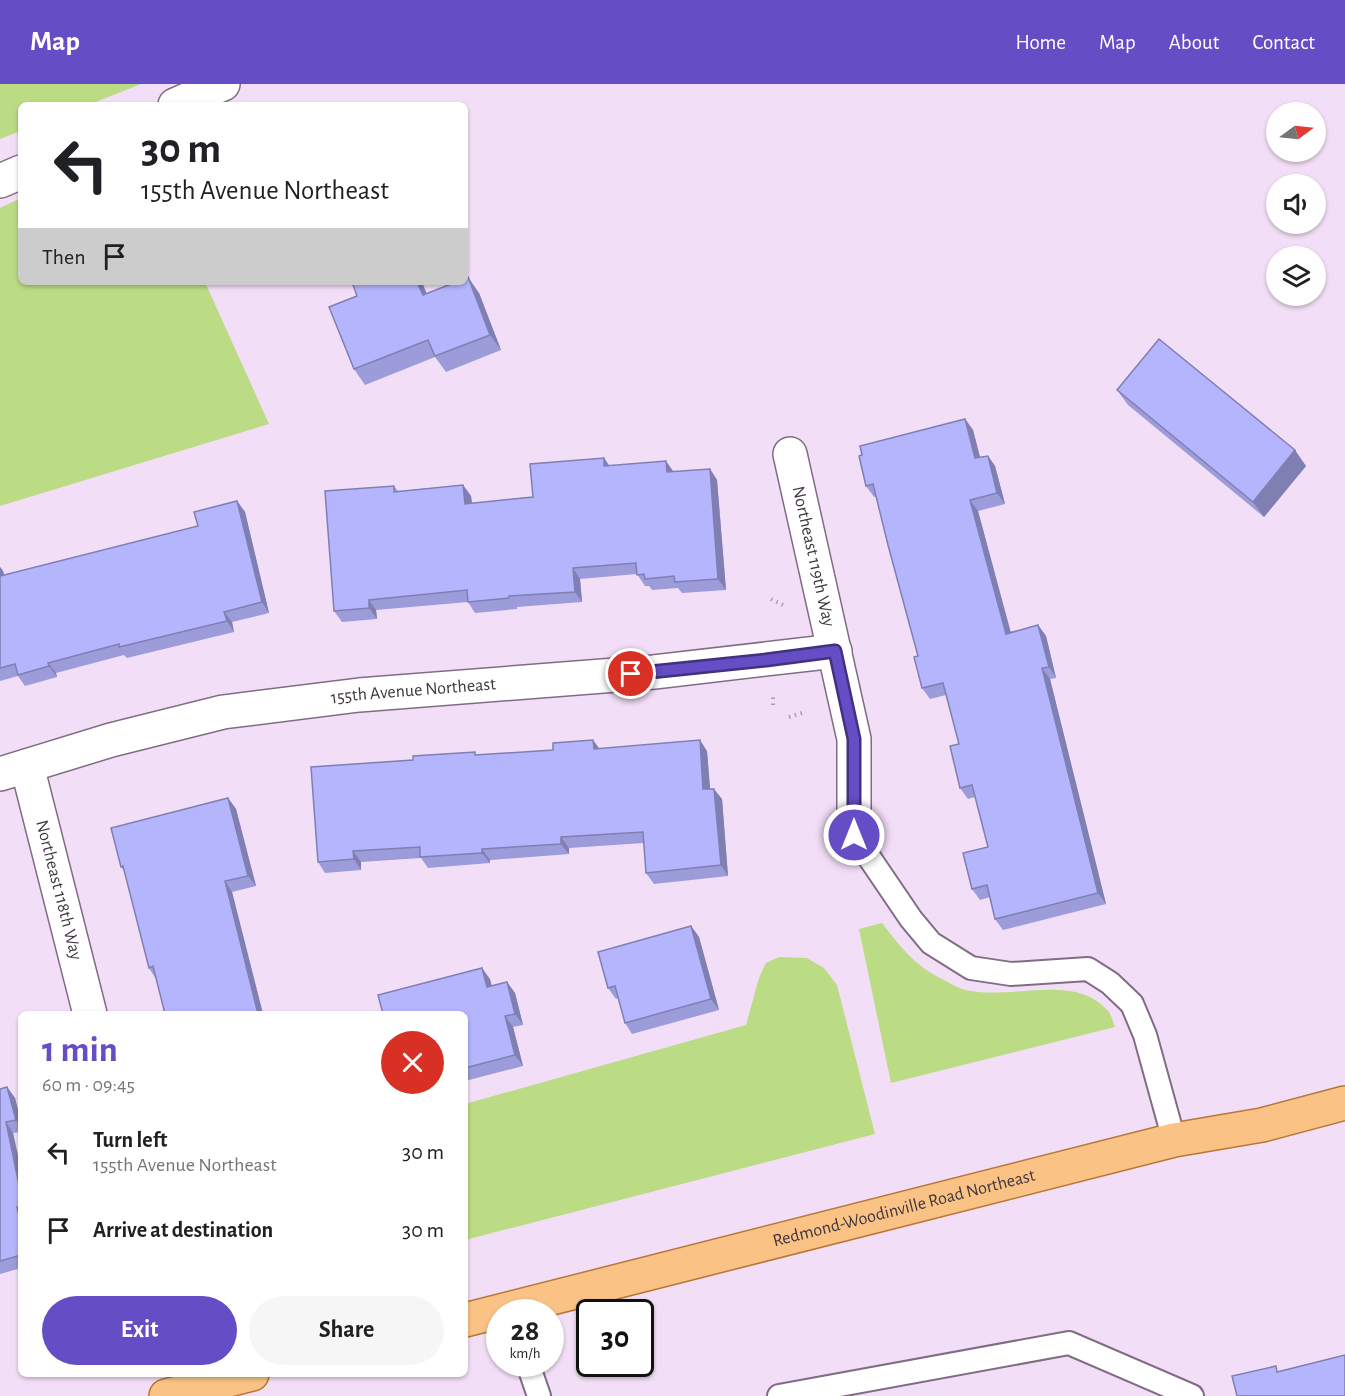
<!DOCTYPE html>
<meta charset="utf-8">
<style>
body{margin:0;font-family:"Alegreya Sans",sans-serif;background:#f6f6f6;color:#202124;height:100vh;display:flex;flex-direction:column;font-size:22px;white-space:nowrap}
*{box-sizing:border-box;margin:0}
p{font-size:20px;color:#757577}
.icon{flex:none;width:33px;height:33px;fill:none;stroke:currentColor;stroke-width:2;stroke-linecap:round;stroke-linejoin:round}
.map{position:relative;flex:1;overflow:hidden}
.details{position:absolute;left:18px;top:927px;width:450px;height:366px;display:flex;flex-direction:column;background:#fff;border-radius:9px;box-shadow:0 2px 4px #0004}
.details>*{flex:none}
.banner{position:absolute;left:18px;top:18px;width:450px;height:183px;border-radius:9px;box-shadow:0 2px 4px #0004;background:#fff;color:#202124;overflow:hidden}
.needle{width:39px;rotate:75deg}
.buttons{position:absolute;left:1266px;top:18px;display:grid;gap:12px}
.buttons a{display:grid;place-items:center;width:60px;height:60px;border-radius:50%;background:#fff;box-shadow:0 2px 4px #0004;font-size:30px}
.speed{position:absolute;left:486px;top:1215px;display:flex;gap:12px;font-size:30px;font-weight:700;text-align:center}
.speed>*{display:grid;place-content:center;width:78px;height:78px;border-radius:50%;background:#fff;box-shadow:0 2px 4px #0004;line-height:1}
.speed small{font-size:15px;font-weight:400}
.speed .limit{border:3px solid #111;border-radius:9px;background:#fff;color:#111}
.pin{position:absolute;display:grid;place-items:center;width:51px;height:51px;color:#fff;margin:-26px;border:3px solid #fff;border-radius:50%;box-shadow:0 2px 6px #0007}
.me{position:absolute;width:66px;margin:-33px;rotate:0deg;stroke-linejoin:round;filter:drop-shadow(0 0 4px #0008)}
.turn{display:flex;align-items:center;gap:21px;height:126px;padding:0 24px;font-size:27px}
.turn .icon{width:78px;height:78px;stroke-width:2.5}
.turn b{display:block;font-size:42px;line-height:51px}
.then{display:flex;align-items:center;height:57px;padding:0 24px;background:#0003;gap:12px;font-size:22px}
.round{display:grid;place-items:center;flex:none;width:63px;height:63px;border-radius:32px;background:#f6f6f6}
.headline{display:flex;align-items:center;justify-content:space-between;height:102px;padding:0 24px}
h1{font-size:36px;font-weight:600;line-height:45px;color:#644dc5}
.cta{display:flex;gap:12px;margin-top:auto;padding:12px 24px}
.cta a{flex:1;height:69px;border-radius:36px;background:#644dc5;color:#fff;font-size:24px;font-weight:600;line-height:69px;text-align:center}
.cta a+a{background:#f6f6f6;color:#202124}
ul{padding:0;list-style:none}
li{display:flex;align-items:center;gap:18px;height:78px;padding:0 24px}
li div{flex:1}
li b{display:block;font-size:22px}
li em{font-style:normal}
header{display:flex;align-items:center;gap:36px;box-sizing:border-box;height:84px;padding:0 30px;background:#644dc5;color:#fff}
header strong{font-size:28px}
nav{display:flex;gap:33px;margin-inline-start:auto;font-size:21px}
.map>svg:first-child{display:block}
.green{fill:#bbdc84}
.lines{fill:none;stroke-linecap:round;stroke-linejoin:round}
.service-casing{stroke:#806d84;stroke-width:26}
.minor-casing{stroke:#806d84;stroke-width:36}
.primary-casing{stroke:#b67838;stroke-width:36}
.path{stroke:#ad9cb0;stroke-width:4;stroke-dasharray:1.5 4.5;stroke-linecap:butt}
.service{stroke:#fff;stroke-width:22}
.minor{stroke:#fff;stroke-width:33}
.primary{stroke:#fac385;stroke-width:33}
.wall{fill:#9c9cda}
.shaded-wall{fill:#7f7fb2}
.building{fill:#b5b5fe;stroke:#7f7fb2;stroke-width:1.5}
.route-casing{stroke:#413280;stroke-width:15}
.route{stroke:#644dc5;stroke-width:10}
.labels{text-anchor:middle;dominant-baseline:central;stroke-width:4.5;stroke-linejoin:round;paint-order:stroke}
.street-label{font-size:18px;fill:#3f3640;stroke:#fbeefe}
</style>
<header>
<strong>Map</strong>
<nav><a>Home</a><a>Map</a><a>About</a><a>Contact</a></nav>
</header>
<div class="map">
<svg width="1345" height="1312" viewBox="0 0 1345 1312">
<rect width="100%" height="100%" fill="#f3def7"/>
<g class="green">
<path d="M0,0H141L88,21H21V47L0,55Z"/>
<path d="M21,114V198H205L269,340L0,422V124Z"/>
<path d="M882,839C902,865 916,883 946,897C951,900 957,903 962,905C1006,918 1070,889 1104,923C1106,925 1109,927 1110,930C1112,933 1113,939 1115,943L891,999L859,845Z"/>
<path d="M779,873L807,874L824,884L837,901L875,1050L465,1156V1020L746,941L759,894L766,879Z"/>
</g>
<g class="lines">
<g class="service-casing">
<g id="service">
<path d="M854,751L911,835L931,859L971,884L1011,890L1088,885L1110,899L1132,920L1145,951L1174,1056"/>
<path d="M528,1280L539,1312"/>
<path d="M779,1312L1069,1259L1192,1312"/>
</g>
</g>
<g class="minor-casing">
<g id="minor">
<path d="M175,21L223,0"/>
<path d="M0,97L21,88"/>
<path id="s1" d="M790,370L854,655V751"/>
<path id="s2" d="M27,682L90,930"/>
<path id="s3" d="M0,690L111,656L223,628L359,611L654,588L835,567"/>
</g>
</g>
<g class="primary-casing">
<g id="primary">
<path id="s4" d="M465,1236L1174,1056L1262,1041L1345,1019"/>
<path d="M166,1312L252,1290"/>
</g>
</g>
<g class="path">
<path d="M771,515L783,521"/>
<path d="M773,621V611"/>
<path d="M789,633L805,628"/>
</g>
<use href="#service" class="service"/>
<use href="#minor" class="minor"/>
<use href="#primary" class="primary"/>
</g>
<g class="wall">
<path d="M479,209L501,266L446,288L435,273L365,301L354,285L427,210Z"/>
<path d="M1117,306L1306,382L1264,433L1128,321Z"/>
<path d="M965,335L973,346L980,373L988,372L995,382L1005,420L978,427L1010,548L1038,541L1046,552L1056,594L1050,595L1106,820L1003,846L995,835L990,813L980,816L972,805L988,763L975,713L968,715L960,704L959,660L946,611L930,615L922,604L918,572L876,412L874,413L866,402Z"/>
<path d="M604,374L609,381L673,388L710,385L717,396L726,506L682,509L678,504L652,506L649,502H645L637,490L580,495L582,518L517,523V525L475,529L468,518L376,526L377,535L342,538L334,527L394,402L398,407L463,401L471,412L472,419L533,413Z"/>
<path d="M237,417L245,428L269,529L232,538L234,548L127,574L124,571L56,589L57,593L25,602L18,592L0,597V483L3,487L4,491L36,484L198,442Z"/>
<path d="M593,656L599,665L707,667L710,705L722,715L728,792L654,800L646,789L644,759L569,764V770L490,776V779L428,784L421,774L361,778V786L325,789L318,778L413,676L553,666Z"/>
<path d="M228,714L236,725L256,802L232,808L263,930H165L156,895L149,884L125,788L121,783Z"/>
<path d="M691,842L699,853L719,926L632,950L625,939L618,914L616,915L608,904Z"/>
<path d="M490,895L492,902L507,898L515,909L523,941L513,943L523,982L465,997V930Z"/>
<path d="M7,1003L15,1014L21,1038V1048L13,1049L21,1086V1184L0,1190V1005Z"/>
</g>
<g class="shaded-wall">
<path d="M468,193L479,209L501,266L490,251Z"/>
<path d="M417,198H422L434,227L423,211Z"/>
<path d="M965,335L973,346L983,385L975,374Z"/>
<path d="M1295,366L1306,382L1264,433L1253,418Z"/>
<path d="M988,372L995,382L1005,420L997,409Z"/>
<path d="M604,374L611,385L604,382Z"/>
<path d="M666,377L673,387L667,388Z"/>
<path d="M710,385L717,396L726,506L718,495Z"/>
<path d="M463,401L471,412L473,430L465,420Z"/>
<path d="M970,416L978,427L1014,560L1006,550Z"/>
<path d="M237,417L245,428L269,529L262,518Z"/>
<path d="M0,483L3,487L8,503L0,492Z"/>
<path d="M573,484L580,495L582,518L575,508Z"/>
<path d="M369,516L376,526L377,535L369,524Z"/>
<path d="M224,528L232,538L234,548L227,537Z"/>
<path d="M1038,541L1046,552L1056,594L1049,583Z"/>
<path d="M48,579L56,589L57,593L49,582Z"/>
<path d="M1042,584L1050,595L1106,820L1098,809Z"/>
<path d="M593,656L601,667L594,665Z"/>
<path d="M700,656L707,667L711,716L703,705Z"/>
<path d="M714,705L722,715L728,792L721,781Z"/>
<path d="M228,714L236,725L256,802L248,792Z"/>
<path d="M561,753L569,764V770L561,760Z"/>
<path d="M482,765L490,776V779L482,769Z"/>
<path d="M353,767L361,778V786L354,775Z"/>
<path d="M225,797L232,808L263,930H258Z"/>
<path d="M691,842L699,853L719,926L711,915Z"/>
<path d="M482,884L490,895L494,914L487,903Z"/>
<path d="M507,898L515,909L523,941L515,930Z"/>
<path d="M505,932L513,943L523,982L515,971Z"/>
<path d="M7,1003L15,1014L21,1038V1043L16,1036Z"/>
<path d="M6,1038L13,1049L21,1086V1110Z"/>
<path d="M17,1123L21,1129V1139Z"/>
</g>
<g class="building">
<path d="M468,193L490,251L435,272L428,256L354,285L329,223L357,212L352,198H417L423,211L456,198H465V194Z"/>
<path d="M1159,255L1295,366L1253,418L1117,306Z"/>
<path d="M965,335L975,374L988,372L997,409L970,416L1006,550L1038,541L1049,583L1042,584L1098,809L995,835L987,801L972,805L963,769L988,763L972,701L960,704L950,662L959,660L943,599L922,604L914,573L918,572L888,461L873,400L866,402L859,372L862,371L860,362Z"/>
<path d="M604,374V382L666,377L667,388L710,385L718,495L675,498L674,492L645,495L644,490L637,491L636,479L573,484L575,508L509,512V514L468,518L467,506L369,516V524L334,527L325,407L394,402V408L463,401L465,420L533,413L530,380Z"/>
<path d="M237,417L262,518L224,528L227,537L119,563V560L48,579L49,582L18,591L15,580L0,584V492L198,442L194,428Z"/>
<path d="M593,656L594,665L700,656L703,705H714L721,781L646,789L643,748L561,753V760L482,765V769L420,773V763L353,767L354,775L318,778L311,683L413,676V672L475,668V671L553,666V659Z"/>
<path d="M228,714L248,792L225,797L258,930H165L153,882L149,884L123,782L121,783L111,744Z"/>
<path d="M691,842L711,915L625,939L615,902L608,904L598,868Z"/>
<path d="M482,884L487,903L507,898L515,930L505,932L515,971L465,984V930H383L378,911Z"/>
<path d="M7,1003L16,1036L6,1038L21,1110V1122L17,1123L21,1139V1171L0,1177V1005Z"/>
<path d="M1345,1271V1312H1237L1232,1292L1276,1282L1277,1288Z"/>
</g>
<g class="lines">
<g class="route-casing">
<path id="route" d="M631,590L766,576L835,567L854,655V751"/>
</g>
<use href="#route" class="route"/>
</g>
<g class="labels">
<g class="street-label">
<text stroke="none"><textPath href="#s1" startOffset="105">Northeast 119th Way</textPath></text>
<text stroke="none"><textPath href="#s3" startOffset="423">155th Avenue Northeast</textPath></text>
<text stroke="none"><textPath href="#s2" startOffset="128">Northeast 118th Way</textPath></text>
<text stroke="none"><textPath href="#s4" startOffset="453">Redmond-Woodinville Road Northeast</textPath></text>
</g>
</g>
</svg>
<div class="buttons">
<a><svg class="needle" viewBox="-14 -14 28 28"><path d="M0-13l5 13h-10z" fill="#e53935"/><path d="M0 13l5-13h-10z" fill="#757577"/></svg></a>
<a><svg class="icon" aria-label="sound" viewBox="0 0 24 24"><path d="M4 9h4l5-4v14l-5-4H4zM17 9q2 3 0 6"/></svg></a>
<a><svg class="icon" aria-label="layers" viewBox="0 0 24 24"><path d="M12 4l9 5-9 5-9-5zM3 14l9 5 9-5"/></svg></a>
</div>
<div class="speed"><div>28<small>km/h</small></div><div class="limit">30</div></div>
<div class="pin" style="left:631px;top:590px;background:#d93025"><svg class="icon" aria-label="arrive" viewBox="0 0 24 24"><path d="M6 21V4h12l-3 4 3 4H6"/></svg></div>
<svg class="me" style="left:854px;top:751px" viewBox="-20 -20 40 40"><circle r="17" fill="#644dc5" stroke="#fff" stroke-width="3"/><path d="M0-11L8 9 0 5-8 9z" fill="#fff"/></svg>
<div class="banner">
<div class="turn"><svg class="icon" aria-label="left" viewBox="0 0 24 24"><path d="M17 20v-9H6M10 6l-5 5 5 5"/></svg><div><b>30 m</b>155th Avenue Northeast</div></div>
<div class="then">Then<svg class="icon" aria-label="arrive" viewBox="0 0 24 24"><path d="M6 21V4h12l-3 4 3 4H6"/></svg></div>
</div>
<section class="details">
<div class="headline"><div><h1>1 min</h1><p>60 m · 09:45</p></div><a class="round" style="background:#d93025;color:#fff"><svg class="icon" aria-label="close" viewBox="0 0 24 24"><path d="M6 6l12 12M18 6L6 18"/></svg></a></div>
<ul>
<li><svg class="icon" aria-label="left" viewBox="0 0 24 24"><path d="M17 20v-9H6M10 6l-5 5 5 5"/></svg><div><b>Turn left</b><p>155th Avenue Northeast</p></div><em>30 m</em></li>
<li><svg class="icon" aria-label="arrive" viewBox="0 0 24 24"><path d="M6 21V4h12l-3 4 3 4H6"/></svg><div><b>Arrive at destination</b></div><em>30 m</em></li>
</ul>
<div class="cta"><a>Exit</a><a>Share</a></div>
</section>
</div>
